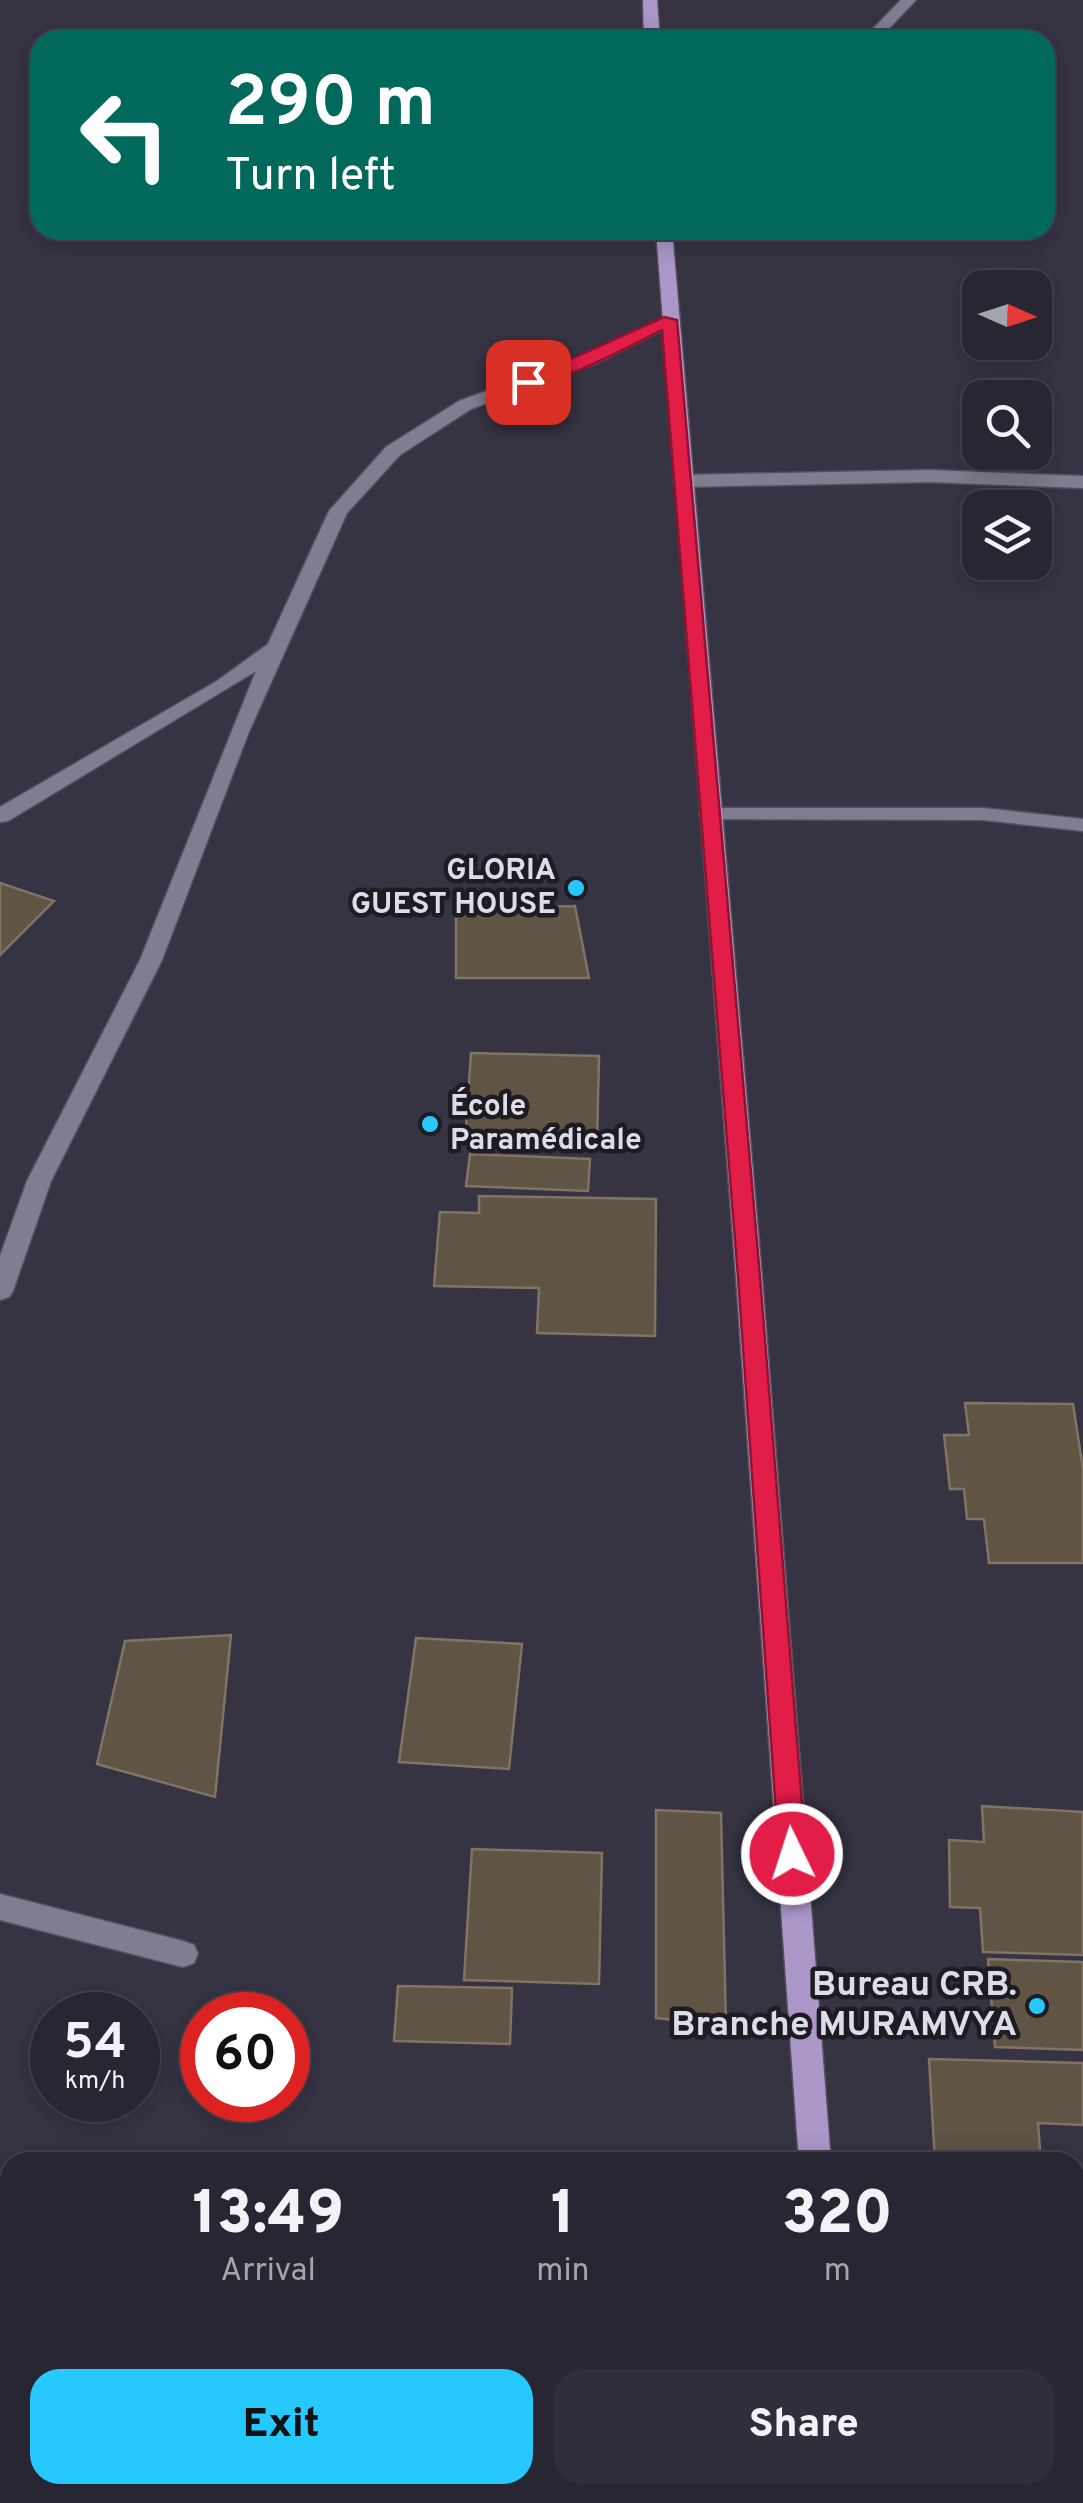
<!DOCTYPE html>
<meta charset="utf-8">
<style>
body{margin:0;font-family:Overpass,sans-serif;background:#302e3a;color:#f1f3f6;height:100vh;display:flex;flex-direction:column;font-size:38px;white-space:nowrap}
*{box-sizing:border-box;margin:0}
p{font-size:32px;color:#a5a5ac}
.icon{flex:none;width:55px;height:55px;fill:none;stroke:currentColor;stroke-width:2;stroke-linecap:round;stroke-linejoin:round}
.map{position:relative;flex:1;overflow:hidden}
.panel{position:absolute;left:0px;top:2152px;width:1085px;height:352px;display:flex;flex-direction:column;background:#282632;border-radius:30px 30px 0 0;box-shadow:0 5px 25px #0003,0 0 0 2px #44434d}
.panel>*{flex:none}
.guide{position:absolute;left:30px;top:30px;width:1025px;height:210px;border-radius:30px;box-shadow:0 5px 25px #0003,0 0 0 2px #44434d;background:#00695c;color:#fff;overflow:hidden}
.needle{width:65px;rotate:93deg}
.buttons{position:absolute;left:962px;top:270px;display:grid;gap:20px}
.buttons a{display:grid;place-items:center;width:90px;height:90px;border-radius:20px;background:#282632;box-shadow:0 5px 25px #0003,0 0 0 2px #44434d;font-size:50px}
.speed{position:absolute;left:30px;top:1992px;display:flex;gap:20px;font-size:50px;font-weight:700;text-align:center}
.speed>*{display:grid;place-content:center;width:130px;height:130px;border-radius:50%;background:#282632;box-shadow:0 5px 25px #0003,0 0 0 2px #44434d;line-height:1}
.speed small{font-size:25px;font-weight:400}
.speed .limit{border:15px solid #d22;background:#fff;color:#111}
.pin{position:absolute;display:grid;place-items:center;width:85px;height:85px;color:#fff;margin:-42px;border-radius:20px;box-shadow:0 5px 15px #0006}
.me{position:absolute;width:110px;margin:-55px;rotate:356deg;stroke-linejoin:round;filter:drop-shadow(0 0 8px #0008)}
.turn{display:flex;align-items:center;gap:35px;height:210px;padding:0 30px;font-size:45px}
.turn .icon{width:130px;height:130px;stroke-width:2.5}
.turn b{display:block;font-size:70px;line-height:85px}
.eta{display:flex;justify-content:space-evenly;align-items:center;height:170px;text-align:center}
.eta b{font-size:60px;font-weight:800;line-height:70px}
.cta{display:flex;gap:20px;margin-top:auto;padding:20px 30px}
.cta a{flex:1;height:115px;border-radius:30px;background:#26c9fe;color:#111;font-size:40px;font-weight:800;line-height:115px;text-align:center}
.cta a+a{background:#302e3a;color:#f1f3f6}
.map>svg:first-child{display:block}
.building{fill:#605445;stroke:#807464;stroke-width:2.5}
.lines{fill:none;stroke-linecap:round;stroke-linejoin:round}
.minor-casing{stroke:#54505e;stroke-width:3}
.major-casing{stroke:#54505e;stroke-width:3}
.minor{fill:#817d90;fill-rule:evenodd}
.major{fill:#ab97c8;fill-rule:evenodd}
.route{fill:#e11d48;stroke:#92132f;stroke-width:2.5}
.poi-dot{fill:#26c9fe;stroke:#1d1c23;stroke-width:4}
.labels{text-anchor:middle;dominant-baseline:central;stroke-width:9;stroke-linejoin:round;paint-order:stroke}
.poi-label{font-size:30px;font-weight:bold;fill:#dedce7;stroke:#1d1c23;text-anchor:end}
.near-poi-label{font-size:35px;font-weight:bold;fill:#dedce7;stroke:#1d1c23;text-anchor:end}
</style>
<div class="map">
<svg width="1083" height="2503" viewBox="0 0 1083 2503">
<rect width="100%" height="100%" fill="#363343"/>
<g class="building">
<path d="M0,883L54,901L0,955Z"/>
<path d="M575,906L589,978H456V909Z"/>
<path d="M471,1053L599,1056L597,1145L465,1142Z"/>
<path d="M470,1154L590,1159L588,1191L466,1186Z"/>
<path d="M479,1196L656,1199L655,1336L537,1333L539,1288L434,1286L440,1212L479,1213Z"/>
<path d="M965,1403L1073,1404L1083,1469V1563H989L984,1519H967L964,1489H950L944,1435H969Z"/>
<path d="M231,1635L215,1797L97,1764L125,1641Z"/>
<path d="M416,1638L522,1644L509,1769L399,1762Z"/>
<path d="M982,1806L1083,1812V1955L983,1952L980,1908L950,1907L949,1840L984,1842Z"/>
<path d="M656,1810L721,1813L726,2025L656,2018Z"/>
<path d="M472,1849L602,1853L599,1984L464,1980Z"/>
<path d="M988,1959L1083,1962V2050L995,2047Z"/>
<path d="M398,1986L512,1988L510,2044L394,2041Z"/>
<path d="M929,2059L1083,2063V2125L1038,2123L1041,2162H935Z"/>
<rect x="1075" y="2196" width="8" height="93"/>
<path d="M619,2495H790L791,2503H619Z"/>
</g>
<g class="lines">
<g class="minor-casing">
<g id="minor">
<path d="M901,0H916L878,40H862Z"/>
<path d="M669,315L678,320L675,324L597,363L471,409L400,455L347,513L248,734L162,960L51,1181L13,1291L9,1297L0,1300V1256L27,1181L140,960L256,671L8,821L0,822V807L217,681L268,644L329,511L386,447L459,401L585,355Z"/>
<path d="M929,470L1083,476V488L929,482L682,487L673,481L682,475Z"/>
<path d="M710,808H983L1083,819V831L983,820L702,819L699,814Z"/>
<path d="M0,1894L183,1941L194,1945L198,1954L194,1963L183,1967L0,1920Z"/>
</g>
</g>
<g class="major-casing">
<g id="major">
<path d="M643,0H657L660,40H644Z"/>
<path d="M656,230H672L762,1277L831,2162H799L736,1277Z"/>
<path d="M822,2495H858L859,2503H823Z"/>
</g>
</g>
<use href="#minor" class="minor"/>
<use href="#major" class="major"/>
</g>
<path class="route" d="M664,317L677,320L760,1277L806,1854L802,1863L792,1866L783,1863L779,1854L738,1277L662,330C638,342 539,396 520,382Z"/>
<g class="poi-dot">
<circle cx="576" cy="888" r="10"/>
<circle cx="430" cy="1124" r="10"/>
<circle cx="1037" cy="2006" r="10"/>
</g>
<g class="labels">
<g class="poi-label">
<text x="556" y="871">GLORIA<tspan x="556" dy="34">GUEST HOUSE</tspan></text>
<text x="450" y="1107" text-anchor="start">École<tspan x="450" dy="34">Paramédicale</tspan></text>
</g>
<g class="near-poi-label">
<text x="1017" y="1986">Bureau CRB.<tspan x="1017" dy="40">Branche MURAMVYA</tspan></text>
</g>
</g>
</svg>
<div class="buttons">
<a><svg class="needle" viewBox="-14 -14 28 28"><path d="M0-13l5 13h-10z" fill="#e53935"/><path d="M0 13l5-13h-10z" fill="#a5a5ac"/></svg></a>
<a><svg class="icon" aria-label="search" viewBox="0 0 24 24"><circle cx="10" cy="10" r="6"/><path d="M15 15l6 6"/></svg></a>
<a><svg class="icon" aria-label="layers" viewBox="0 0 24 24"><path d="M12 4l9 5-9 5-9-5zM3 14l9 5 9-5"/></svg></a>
</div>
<div class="speed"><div>54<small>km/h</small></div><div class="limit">60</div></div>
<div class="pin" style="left:528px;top:382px;background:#d93025"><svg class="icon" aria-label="arrive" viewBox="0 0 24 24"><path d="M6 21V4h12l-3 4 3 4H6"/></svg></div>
<svg class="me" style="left:792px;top:1854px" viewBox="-20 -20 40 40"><circle r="17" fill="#e11d48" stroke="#fff" stroke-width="3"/><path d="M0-11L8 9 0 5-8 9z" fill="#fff"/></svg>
<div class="guide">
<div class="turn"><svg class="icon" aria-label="left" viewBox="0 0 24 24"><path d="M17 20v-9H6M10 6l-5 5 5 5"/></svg><div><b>290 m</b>Turn left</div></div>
</div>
<section class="panel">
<div class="eta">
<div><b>13:49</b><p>Arrival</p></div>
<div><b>1</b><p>min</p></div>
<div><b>320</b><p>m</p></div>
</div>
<div class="cta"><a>Exit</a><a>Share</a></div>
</section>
</div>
